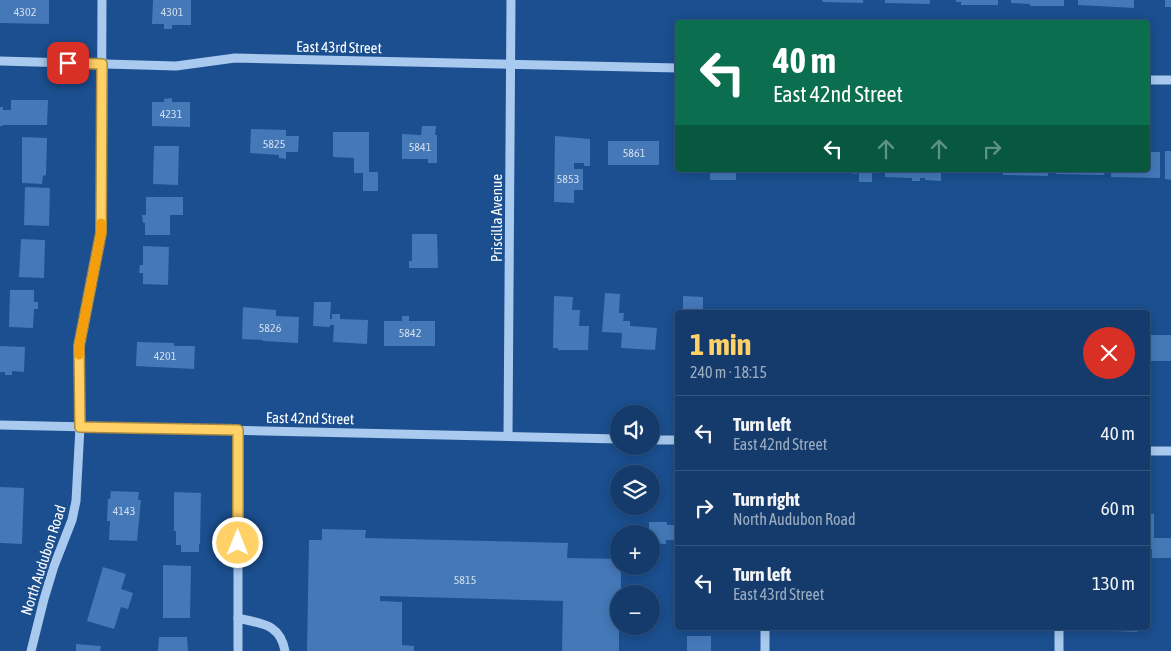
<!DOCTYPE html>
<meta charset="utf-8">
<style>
body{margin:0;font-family:"Asap Condensed",sans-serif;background:#1d4271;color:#f1f3f6;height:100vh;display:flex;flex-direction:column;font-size:19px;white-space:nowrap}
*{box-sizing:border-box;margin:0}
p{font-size:16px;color:#9dadc1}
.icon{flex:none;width:28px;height:28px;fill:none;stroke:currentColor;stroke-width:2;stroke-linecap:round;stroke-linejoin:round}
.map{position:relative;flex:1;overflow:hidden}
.panel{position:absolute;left:675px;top:310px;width:475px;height:320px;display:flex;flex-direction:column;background:#143b6b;border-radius:5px;box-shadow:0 2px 12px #0003,0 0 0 1px #33557e}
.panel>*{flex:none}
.top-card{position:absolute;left:675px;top:20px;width:475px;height:152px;border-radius:5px;box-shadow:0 2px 12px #0003,0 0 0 1px #33557e;background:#0b6e4f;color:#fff;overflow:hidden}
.controls{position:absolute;left:610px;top:405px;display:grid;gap:10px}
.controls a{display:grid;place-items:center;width:50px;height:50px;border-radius:50%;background:#143b6b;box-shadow:0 2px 12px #0003,0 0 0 1px #33557e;font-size:25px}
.pin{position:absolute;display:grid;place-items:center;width:42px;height:42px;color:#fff;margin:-21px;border-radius:10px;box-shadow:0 2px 8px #0006}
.me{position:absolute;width:55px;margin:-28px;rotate:0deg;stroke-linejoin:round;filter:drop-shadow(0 0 4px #0008)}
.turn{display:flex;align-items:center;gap:18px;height:105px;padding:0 15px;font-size:22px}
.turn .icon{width:65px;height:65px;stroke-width:2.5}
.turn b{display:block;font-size:35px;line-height:42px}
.lanes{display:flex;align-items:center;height:48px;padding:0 15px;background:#0003;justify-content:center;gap:25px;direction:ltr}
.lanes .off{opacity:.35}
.round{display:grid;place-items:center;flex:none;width:52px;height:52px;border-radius:26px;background:#1d4271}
.head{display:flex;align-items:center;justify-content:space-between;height:85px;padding:0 15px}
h1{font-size:30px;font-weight:700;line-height:38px;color:#ffd166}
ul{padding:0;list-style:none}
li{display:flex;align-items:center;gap:15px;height:75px;padding:0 15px;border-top:1px solid #33557e}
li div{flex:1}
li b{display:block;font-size:19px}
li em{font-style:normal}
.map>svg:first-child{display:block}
.building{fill:#4478b7}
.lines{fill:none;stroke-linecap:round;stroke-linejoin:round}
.minor{stroke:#a9c9ee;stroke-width:9}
.route-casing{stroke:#a68842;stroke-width:12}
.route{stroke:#ffd166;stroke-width:9}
.slow{stroke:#f59e0b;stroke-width:9}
.labels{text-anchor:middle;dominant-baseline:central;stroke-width:5;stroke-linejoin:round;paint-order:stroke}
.number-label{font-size:12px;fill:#d0dded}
.street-label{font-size:15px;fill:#fff;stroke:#1b4f8f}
</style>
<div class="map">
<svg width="1171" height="651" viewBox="0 0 1171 651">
<rect width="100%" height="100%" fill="#1b4f8f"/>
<g class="building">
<path d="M0,0H49V24L0,23Z"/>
<path d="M153,0H191V25H172V29H164V24H152Z"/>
<path d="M822,0H863V3L823,2Z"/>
<path d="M885,0H930V4L885,3Z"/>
<path d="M956,0H998V5H961V2H956Z"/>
<path d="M1011,0H1064V6H1030V4L1011,3Z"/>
<path d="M1078,0H1134V8L1078,5Z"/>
<rect x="1165" y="0" width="6" height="7"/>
<path d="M172,98V102H190V127L152,126V102H164V99Z"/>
<path d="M11,100H48L47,125H3V126H0V107H3V110H11Z"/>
<path d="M422,126H436L435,135H437V163H428V159H402V134L421,135Z"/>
<path d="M251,129L286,130V136H299L298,152H286V159L279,158V155L250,153Z"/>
<path d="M333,132H369V172H378V191H363V173H354V158L333,157Z"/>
<path d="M555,136L590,139V166H584V163H574V169H583V190H574V203L554,202Z"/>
<path d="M22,137L47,138L46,175L43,176L42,184L22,183Z"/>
<rect x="608" y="141" width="51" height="24"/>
<path d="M154,146H179L178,185L153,184Z"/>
<path d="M1165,151H1171V180L1165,179Z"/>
<path d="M1148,152H1160V178L1111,177V170H1148Z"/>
<rect x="710" y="170" width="26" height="10"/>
<path d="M853,170H872V182H859V173L853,174Z"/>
<path d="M885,170H941V181L925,180V178H920V181H912V178L885,177Z"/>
<path d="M1003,170H1048V176L1003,175Z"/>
<path d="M1056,170H1104V175L1056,174Z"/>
<path d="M25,187L50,188L49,226L24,225Z"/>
<path d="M146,197H183V215H170V235H145V223H143L142,215H146Z"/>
<path d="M412,234H437L438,268H409V261H412Z"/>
<path d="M21,239L45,240L44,278L19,277Z"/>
<path d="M143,246L169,247L168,285L143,284V273H139L140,265H143Z"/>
<path d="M10,290H34V302H38V309H34L33,328L9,327Z"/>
<path d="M605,293L620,294L619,313H624L623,321H630V326L657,328L655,350L621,348L622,333L602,332Z"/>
<path d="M554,296L573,297L572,310H580L579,326H589L588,350H558V348H553Z"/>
<path d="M683,296L703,297V312H683Z"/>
<path d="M314,302H331L330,319H332V314H340V319L368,320L367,344L333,342L334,325H330V327L313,326Z"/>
<path d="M243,307L276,310V316L299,317L298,343L263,341V340L242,339Z"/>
<path d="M675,313H678V335L674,334Z"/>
<path d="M402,316H409V321H435V346H384V321H402Z"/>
<rect x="1148" y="335" width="23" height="26"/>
<path d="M137,342L174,343V346H195L194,369L136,366Z"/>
<path d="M0,346L25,347L24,372L12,371V375H5V372H0Z"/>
<path d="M0,487L24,488L22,544L0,543Z"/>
<path d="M111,491L139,492L138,500H141L137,541L109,540L110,521H107L108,499H110Z"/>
<path d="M174,492L201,493L200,544H199V552H181V545H176V531H174Z"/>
<path d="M1148,513L1154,514V538H1171V558H1152V549H1148Z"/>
<path d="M649,522H667V525H678V540H666V544L651,543V534H649Z"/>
<path d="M322,529L366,530L365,538L568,543L567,558L619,559V566H621V594H619V651H562L563,601L380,596V601L402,602V645L414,646V651H307L309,540H322Z"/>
<path d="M163,565L191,566L190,618H163Z"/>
<path d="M103,567L126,574L121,589L133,593L128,609L121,607L114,629L87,621Z"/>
<path d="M1148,579H1150L1149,603H1148Z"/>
<path d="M1114,628H1138L1137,632L1114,631Z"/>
<rect x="687" y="636" width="24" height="15"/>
<path d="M159,637H187L188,651H158Z"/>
<path d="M76,644L101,646L100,651H76Z"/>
</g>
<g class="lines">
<g class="minor">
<path d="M0,61L176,66L235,58L678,68"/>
<path d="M1148,80H1171"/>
<path d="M0,425L619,439"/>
<path d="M508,436L511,0"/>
<path d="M651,440H678"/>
<path d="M1148,451H1171"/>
<path d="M238,618C261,624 280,623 285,651"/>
<path d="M31,651L44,599L54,566L72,520L76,501L80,427L79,346L101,233L102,0"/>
<path d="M238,651V430"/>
<path d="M765,651V628"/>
<path d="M1059,651V628"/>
</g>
</g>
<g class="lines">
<g class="route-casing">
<path id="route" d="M68,63L102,64L101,233L79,346L80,427L238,430V543"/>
</g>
<use href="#route" class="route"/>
<path class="slow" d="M79,355V346L101,233V223"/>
</g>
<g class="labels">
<g class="number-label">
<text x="25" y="12">4302</text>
<text x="172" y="12">4301</text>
<text x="171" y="114">4231</text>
<text x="274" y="144">5825</text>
<text x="420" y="147">5841</text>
<text x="634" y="153">5861</text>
<text x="568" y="179">5853</text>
<text x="270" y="328">5826</text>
<text x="410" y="333">5842</text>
<text x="165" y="356">4201</text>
<text x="124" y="511">4143</text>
<text x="465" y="580">5815</text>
</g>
<g class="street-label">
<text transform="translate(339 47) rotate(1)">East 43rd Street</text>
<text transform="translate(496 218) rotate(-90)">Priscilla Avenue</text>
<text transform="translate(310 418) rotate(1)">East 42nd Street</text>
<text transform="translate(43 560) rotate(-72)">North Audubon Road</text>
</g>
</g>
</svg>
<div class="controls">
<a><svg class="icon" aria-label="sound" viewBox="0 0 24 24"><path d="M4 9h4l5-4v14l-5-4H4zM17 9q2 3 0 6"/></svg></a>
<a><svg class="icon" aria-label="layers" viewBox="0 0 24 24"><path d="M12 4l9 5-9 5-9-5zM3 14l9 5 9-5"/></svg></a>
<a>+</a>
<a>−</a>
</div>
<div class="pin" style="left:68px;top:63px;background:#d93025"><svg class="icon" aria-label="arrive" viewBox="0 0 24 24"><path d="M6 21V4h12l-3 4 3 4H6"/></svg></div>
<svg class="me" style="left:238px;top:543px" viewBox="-20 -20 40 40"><circle r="17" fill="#ffd166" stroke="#fff" stroke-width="3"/><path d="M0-11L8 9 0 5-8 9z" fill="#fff"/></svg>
<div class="top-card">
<div class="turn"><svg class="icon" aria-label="left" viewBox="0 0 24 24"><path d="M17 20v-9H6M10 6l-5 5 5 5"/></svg><div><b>40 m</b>East 42nd Street</div></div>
<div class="lanes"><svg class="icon" aria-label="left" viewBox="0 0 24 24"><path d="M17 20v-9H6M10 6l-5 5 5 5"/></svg><svg class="icon off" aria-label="ahead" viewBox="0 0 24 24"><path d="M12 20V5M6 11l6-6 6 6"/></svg><svg class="icon off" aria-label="ahead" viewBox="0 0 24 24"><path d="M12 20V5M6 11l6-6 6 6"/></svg><svg class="icon off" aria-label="right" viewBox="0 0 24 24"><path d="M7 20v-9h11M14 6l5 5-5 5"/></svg></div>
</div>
<section class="panel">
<div class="head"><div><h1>1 min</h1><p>240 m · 18:15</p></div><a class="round" style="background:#d93025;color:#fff"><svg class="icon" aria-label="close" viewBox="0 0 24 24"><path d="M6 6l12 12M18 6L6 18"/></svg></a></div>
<ul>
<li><svg class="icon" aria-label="left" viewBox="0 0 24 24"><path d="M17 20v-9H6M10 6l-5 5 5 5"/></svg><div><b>Turn left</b><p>East 42nd Street</p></div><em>40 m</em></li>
<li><svg class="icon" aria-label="right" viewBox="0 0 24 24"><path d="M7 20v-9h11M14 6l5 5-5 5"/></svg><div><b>Turn right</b><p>North Audubon Road</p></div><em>60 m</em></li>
<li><svg class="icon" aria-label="left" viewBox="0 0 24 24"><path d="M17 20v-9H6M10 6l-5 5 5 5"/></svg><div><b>Turn left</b><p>East 43rd Street</p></div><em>130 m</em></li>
</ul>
</section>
</div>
